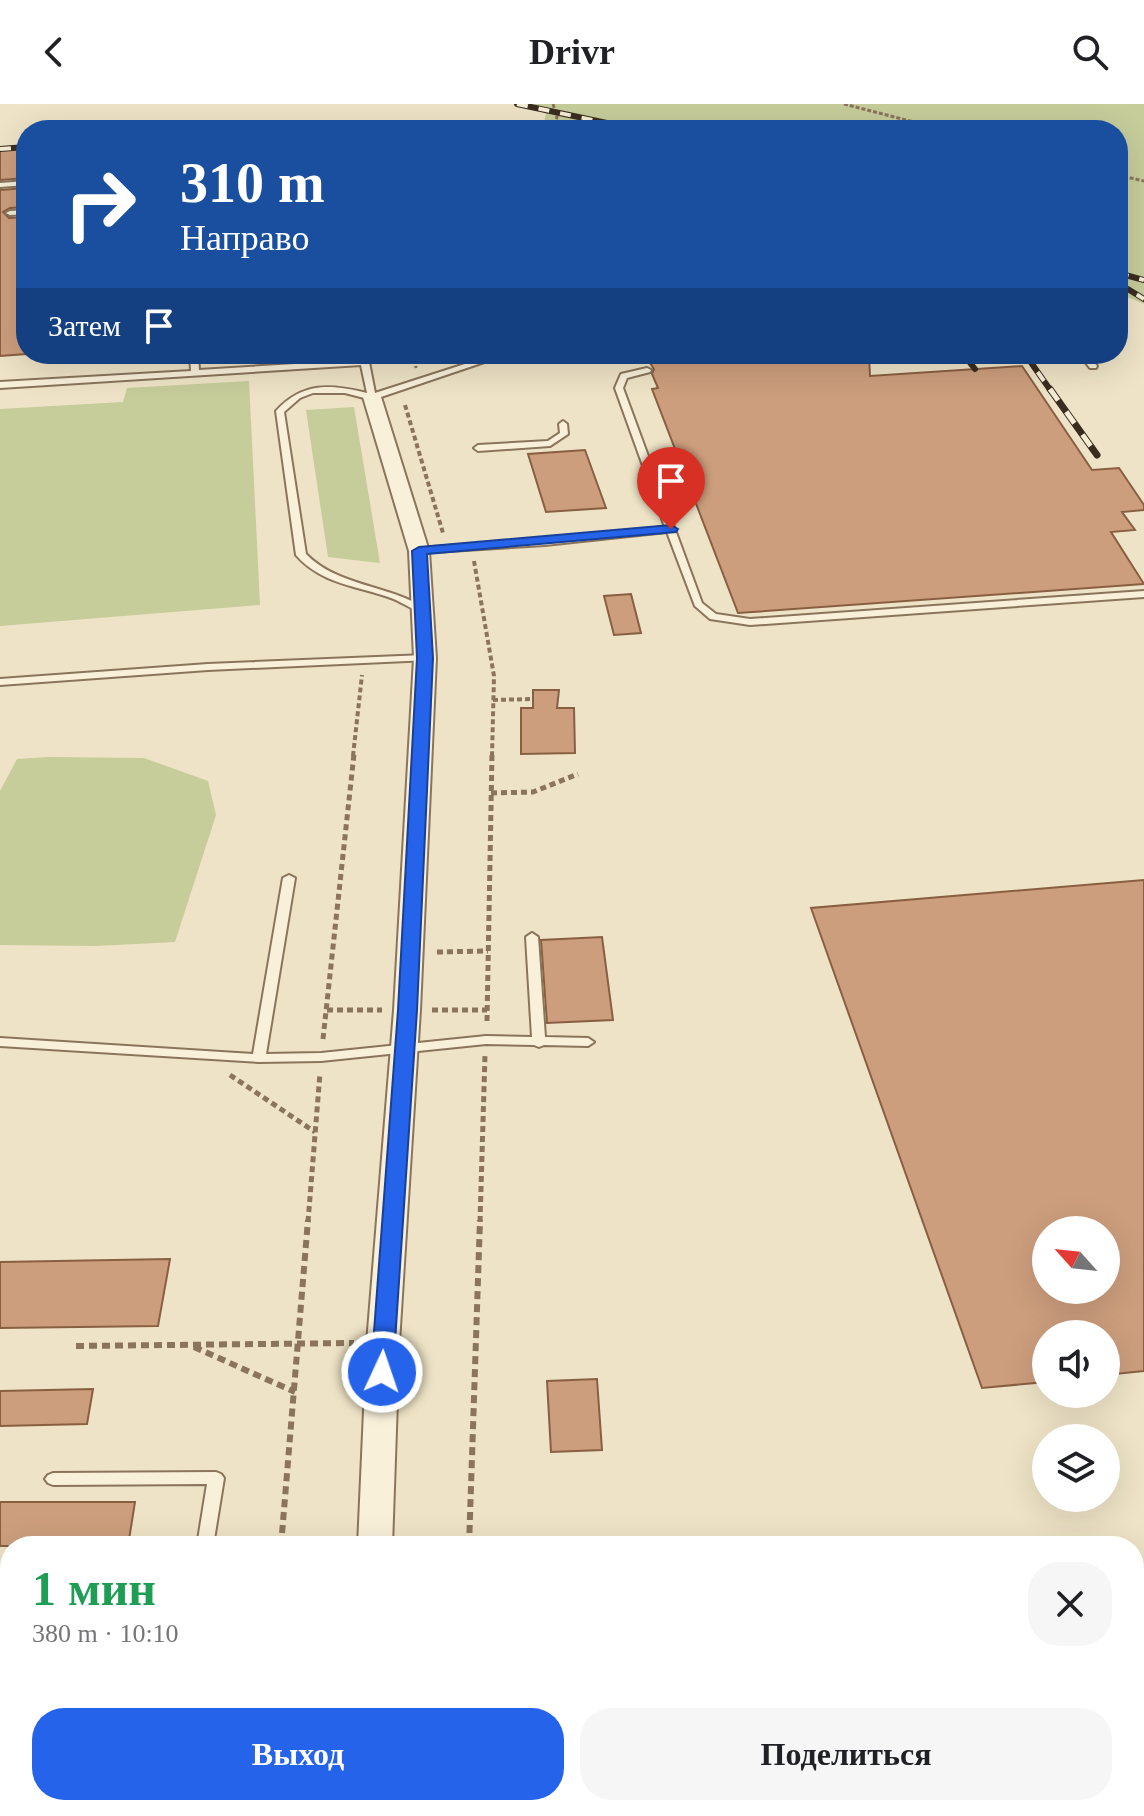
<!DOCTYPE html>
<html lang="ru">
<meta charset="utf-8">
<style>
body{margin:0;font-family:"Times New Roman",serif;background:#f6f6f6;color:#202124;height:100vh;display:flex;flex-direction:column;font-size:30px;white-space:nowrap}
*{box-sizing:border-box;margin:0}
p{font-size:26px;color:#757577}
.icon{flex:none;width:44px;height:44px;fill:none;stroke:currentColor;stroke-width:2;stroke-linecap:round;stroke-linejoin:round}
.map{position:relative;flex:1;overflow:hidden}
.sheet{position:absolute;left:0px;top:1432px;width:1144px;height:280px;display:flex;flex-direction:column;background:#fff;border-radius:32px 32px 0 0;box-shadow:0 8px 32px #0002}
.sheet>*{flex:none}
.hud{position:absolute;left:16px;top:16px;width:1112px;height:244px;border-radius:32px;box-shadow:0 8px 32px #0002;background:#1a4fa0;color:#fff;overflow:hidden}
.needle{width:52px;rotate:297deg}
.tools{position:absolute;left:1032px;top:1112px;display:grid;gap:16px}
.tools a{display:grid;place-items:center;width:88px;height:88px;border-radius:50%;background:#fff;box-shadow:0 8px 32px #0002;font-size:40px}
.pin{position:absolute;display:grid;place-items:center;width:68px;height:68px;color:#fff;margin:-82px -34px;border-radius:50% 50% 50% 0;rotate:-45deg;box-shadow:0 0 8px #0007}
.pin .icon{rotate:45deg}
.me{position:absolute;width:88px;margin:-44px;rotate:3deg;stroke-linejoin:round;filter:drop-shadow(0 0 6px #0008)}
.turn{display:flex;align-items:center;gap:28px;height:168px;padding:0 32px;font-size:36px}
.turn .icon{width:104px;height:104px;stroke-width:2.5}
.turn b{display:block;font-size:56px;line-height:68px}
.then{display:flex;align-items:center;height:76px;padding:0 32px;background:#0003;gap:16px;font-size:30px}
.round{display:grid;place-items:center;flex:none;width:84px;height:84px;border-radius:32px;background:#f6f6f6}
.summary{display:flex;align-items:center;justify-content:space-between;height:136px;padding:0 32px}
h1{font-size:48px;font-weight:800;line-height:60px;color:#1e9e55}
.primary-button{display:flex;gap:16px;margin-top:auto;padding:16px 32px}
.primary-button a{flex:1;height:92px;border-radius:32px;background:#2563eb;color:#fff;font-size:32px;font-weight:800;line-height:92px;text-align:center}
.primary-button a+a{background:#f6f6f6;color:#202124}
header{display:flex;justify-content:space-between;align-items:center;height:104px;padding:0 32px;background:#fff;font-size:36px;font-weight:800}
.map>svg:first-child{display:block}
.green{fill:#c6cc9a}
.building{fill:#cc9e7d;stroke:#895f42;stroke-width:2;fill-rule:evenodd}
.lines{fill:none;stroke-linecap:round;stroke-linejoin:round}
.service-casing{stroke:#8a755c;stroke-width:4}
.minor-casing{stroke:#8a755c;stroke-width:4}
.path-far3{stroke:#8a755c;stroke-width:3;stroke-dasharray:4 2;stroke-linecap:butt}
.path-far2{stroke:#8a755c;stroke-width:4;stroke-dasharray:5 3;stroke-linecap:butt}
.path-far1{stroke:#8a755c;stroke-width:5;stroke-dasharray:6 4;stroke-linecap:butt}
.path{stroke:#8a755c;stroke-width:6;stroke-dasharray:8 5;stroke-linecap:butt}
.service{fill:#f9f0da;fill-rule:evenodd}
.minor{fill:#f9f0da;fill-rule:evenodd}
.rail-far1-casing{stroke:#3a2d20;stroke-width:6}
.rail-casing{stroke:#3a2d20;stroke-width:7}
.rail-far1{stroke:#f6edd6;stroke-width:4;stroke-dasharray:11;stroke-linecap:butt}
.rail{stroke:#f6edd6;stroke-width:5;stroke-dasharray:14;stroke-linecap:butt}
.route{fill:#2563eb;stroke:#184099;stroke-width:2}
</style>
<header><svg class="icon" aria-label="back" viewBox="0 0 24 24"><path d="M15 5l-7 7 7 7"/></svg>Drivr<svg class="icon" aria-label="search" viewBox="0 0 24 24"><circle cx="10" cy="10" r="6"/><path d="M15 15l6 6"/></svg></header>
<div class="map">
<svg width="1144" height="1712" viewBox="0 0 1144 1712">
<rect width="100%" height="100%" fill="#eee3c6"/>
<g class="green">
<path d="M534,0H1144V200L1118,189V26H542L546,10Z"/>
<path d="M249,277L260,501L0,522V305L123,298L127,284Z"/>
<path d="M354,303L380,459L328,453L306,306Z"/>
<path d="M49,653L144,654L208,677L216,711L175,838L96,842L0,841V687L17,655Z"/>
</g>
<g class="building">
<path d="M26,45V74L0,76V46Z"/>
<path d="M26,84V103L10,104L3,108L9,114L26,113V250L0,252V86Z"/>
<path d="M644,250H869L870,272L1022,262L1092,366L1119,364L1144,401V406L1122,408L1135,426L1111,428L1144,480L738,509L652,285L658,284L652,270L654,265Z"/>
<path d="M585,346L606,404L546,408L528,350Z"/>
<path d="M631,490L641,529L614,531L604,492Z"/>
<path d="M533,586H559L557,604H574L575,649L521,650V604H533Z"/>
<path d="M1144,776V1267L1106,1271V1230H1046V1278L982,1284L811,804ZM1046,1126H1106V1186H1046Z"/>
<path d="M602,833L613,916L547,919L541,836Z"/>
<path d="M170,1155L158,1222L0,1224V1158Z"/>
<path d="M597,1275L602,1346L551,1348L547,1277Z"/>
<path d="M93,1285L87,1320L0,1322V1287Z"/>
<path d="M0,1398H135L128,1442H0Z"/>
</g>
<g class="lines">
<g class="service-casing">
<g id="service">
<path d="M26,77V81L0,83V79Z"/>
<path d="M26,106V110L10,111L6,109L10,107Z"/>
<path d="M190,250H198L199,266L360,256V253L364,251L368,253L375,289L496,250H508L372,296L345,289H313L300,294L284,308L306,450C337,482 388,481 425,504V508C414,508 403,498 391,494C358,482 321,480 296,451L276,307C303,278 330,280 367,289L361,261L0,284V278L191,267Z"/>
<path d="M1079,250H1087L1097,262L1096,264H1090Z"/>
<path d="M647,264L651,266L650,268L627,274L623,284L702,499L716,510L750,515L1144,487V493L750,521L710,515L695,502L667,428L545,441L416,449L414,447L419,444L545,435L665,423L615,284L621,270Z"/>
<path d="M563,317L567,320L568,330L550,342L478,347L474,344L478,341L548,337L560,329L559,320Z"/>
<path d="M425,551L430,554L429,556L208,566L0,581V575L208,560Z"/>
<path d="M289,771L295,774L266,950L321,949L486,932L532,933L526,833L532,829L538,833L545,933L588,934L594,938L588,942L544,941L539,943L534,941L486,940L321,957L259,958L0,942V934L253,950L283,774Z"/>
<path d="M216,1368L221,1370L224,1374L213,1442H197L207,1380L53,1381L48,1379L45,1375L48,1371L53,1369Z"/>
<path d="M1144,1640V1654L1134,1656V1642Z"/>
<path d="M165,1702H183L182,1712H164Z"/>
<path d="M687,1702H753L750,1707L728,1712H662L665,1706Z"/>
</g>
</g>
<g class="minor-casing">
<g id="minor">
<path d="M372,288L381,293L429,447L436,554L420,906L399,1239L392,1442H358L367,1239L394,906L414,554L409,447L363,293Z"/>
<path d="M343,1702H381L380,1712H342Z"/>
</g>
</g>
<g class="path-far3">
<path d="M553,0L557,13L553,26"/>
<path d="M844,0L945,26"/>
<path d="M1118,71L1144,77"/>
<path d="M414,250L416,264"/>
</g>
<g class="path-far2">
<path d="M405,301L443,429"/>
<path d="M474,457L494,572L492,652"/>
<path d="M493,596L533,595"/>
<path d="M353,652L362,571"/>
</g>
<g class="path-far1">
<path d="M491,689L533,688L578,670"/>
<path d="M437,848L488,847"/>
<path d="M327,906H382"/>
<path d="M432,906H487"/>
<path d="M487,917L492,650"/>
<path d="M323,935L354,650"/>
<path d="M230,971L315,1028"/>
<path d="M308,1118L320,969"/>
<path d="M480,1118L485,951"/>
</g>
<g class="path">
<path d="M76,1242L354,1239"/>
<path d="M194,1243L295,1288"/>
<path d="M281,1442L308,1116"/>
<path d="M469,1442L480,1116"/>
<path d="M465,1702V1712"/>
<path d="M612,1702L614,1712"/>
<path d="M259,1712L260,1702"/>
</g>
<use href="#service" class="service"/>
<use href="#minor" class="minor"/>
<g class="rail-far1-casing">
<g id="rail-far1">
<path d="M517,0L640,26"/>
<path d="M0,45L26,43"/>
<path d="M1118,169L1144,176"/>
<path d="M1118,179L1144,195"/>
<path d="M963,250L975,265"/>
<path d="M1025,250L1051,287"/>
</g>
</g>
<g class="rail-casing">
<path id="rail" d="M1050,285L1097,351"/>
</g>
<use href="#rail-far1" class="rail-far1"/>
<use href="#rail" class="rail"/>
</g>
<path class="route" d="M671,421L678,425L676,428L427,450L433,554L417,906L393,1268L390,1274L382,1276L374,1274L371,1268L398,906L417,554L412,447L419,443Z"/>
</svg>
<div class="tools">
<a><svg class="needle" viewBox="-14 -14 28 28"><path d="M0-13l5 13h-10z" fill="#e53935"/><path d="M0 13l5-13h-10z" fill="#757577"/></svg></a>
<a><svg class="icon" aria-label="sound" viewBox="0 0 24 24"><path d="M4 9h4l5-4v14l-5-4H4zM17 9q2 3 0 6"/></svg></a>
<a><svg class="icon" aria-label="layers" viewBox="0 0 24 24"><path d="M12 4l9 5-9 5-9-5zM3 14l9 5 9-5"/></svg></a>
</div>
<div class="pin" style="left:671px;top:425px;background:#d93025"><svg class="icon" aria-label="arrive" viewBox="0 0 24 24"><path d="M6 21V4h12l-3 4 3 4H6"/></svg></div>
<svg class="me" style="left:382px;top:1268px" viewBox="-20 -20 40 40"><circle r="17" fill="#2563eb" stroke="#fff" stroke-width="3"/><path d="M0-11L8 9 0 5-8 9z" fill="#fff"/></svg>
<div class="hud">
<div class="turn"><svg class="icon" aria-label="right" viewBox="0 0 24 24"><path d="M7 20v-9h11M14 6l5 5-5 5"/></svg><div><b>310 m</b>Направо</div></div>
<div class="then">Затем<svg class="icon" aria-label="arrive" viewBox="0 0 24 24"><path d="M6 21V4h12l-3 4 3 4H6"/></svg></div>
</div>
<section class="sheet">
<div class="summary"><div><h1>1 мин</h1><p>380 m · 10:10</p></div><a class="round"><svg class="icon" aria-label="close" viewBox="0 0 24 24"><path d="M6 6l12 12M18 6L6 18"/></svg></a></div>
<div class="primary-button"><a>Выход</a><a>Поделиться</a></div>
</section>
</div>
